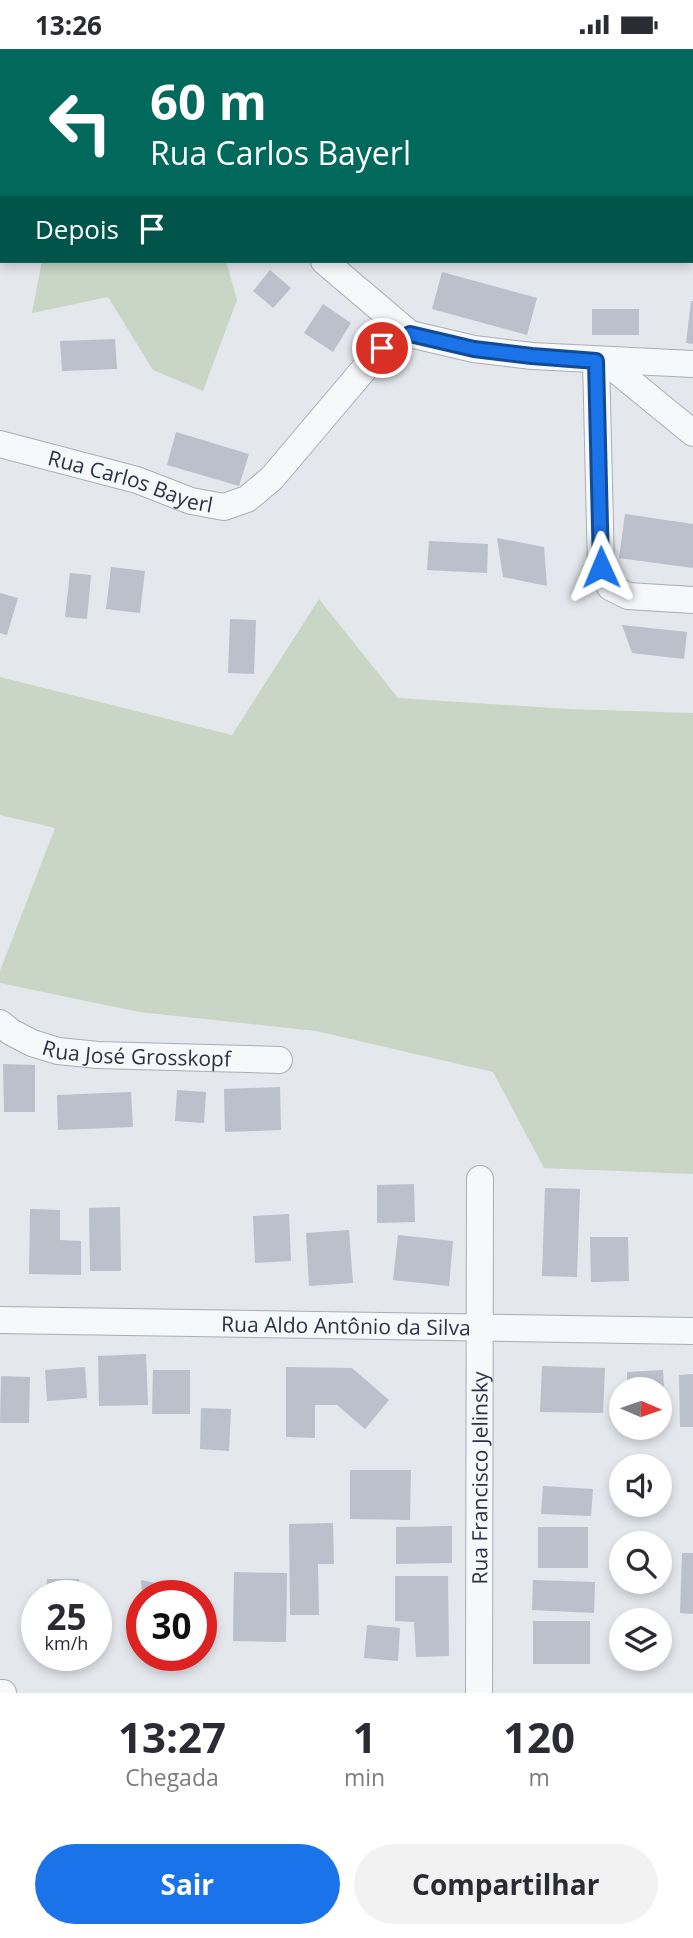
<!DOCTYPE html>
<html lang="pt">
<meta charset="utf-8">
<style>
body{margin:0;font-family:"Open Sans",sans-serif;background:#f2f2f3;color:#2b2b33;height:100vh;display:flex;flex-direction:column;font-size:26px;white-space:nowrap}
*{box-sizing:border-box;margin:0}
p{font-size:23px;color:#7c7c81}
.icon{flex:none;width:38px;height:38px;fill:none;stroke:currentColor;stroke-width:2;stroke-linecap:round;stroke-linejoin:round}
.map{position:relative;height:1644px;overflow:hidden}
.drawer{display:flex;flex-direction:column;background:#fff;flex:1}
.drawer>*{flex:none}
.guide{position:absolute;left:0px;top:0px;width:693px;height:214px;box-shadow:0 4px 10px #0003;background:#00695c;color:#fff;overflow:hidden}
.needle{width:46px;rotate:92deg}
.controls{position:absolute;left:609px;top:1328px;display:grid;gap:14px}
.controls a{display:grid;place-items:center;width:63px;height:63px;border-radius:50%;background:#fff;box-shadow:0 4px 10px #0003;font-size:35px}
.speed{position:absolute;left:21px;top:1531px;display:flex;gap:14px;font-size:35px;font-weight:700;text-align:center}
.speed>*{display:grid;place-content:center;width:91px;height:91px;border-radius:50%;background:#fff;box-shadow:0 4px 10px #0003;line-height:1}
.speed small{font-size:18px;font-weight:400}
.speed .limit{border:10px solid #d22;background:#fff;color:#111}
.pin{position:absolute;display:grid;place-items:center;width:60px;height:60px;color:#fff;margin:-30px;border:4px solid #fff;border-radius:50%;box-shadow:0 2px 7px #0007}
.me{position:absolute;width:77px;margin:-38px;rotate:359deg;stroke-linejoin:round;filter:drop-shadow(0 0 5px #0008)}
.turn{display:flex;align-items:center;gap:24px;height:147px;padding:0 35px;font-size:32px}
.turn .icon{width:91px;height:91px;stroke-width:2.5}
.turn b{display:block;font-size:49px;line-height:60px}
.then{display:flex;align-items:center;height:66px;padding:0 35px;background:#0003;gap:14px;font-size:26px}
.eta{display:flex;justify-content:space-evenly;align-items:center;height:119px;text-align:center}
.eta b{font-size:42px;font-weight:700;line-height:49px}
.button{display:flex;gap:14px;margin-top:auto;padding:14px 35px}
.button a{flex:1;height:80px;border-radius:42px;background:#1a73e8;color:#fff;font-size:28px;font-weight:700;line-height:80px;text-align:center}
.button a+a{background:#f2f2f3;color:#2b2b33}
.status{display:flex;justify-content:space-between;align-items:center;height:49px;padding:0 35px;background:#fff;direction:ltr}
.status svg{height:19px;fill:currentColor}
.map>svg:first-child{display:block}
.green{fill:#c9d6c5}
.building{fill:#bbc0ca}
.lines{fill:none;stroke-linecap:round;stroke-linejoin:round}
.minor-casing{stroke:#a9aeb7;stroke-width:28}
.minor{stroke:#f7f8fa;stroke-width:26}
.route-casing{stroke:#114b97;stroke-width:18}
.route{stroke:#1a73e8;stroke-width:12}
.labels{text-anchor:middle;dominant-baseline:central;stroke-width:7;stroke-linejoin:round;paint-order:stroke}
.street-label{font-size:21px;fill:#2b3445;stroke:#f4f6f9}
</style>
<div class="status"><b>13:26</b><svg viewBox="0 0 49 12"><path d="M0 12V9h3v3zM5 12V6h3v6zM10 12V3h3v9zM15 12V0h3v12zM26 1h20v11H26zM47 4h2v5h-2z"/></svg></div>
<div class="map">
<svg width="693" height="1644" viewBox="0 0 693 1644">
<rect width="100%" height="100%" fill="#e4e7ec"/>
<g class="green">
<path d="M407,0H693V103L691,2Z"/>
<path d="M42,212H226L237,251L203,342L153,321L108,248L32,264Z"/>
<path d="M319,550L398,649L569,660L693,664V1125L544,1119L493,1023L316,982L139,963L0,934V922L55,779L0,766V628L232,686Z"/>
</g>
<g class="building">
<path d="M270,221L291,239L273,259L253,242Z"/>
<path d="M442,223L537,249L527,286L432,260Z"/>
<path d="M691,252H693V295L686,294Z"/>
<path d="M323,255L351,274L333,303L304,284Z"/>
<rect x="592" y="260" width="47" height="26"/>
<path d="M115,290L117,320L62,322L60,292Z"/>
<path d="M176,383L249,405L239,437L167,416Z"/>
<path d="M625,465L693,475V519L619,509Z"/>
<path d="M497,489L544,498L547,537L503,528Z"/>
<path d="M429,492L488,495L487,524L427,521Z"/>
<path d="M111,518L145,522L140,564L106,560Z"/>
<path d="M70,524L91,526L87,570L65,568Z"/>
<path d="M0,544L18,549L7,586L0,584Z"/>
<path d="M230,570L256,571L254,625L228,624Z"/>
<path d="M622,576L687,583L684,610L632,604Z"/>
<path d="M3,1015L35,1016V1063H4Z"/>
<path d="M280,1038L281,1081L225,1083L224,1040Z"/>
<path d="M177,1041L206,1043L204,1074L175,1072Z"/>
<path d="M131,1043L133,1078L58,1081L57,1046Z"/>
<path d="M414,1135L415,1173L377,1174V1136Z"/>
<path d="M545,1139L580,1140L577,1228L542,1227Z"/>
<path d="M120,1158L121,1222H90L89,1159Z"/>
<path d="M30,1160L60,1161V1191L81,1192V1226L29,1225Z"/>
<path d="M289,1165L291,1212L255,1214L253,1167Z"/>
<path d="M349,1181L353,1234L309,1237L306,1184Z"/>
<path d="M398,1186L453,1192L449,1237L393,1231Z"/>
<path d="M590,1188H628L629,1232L591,1233Z"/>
<path d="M146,1305L148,1356L99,1357L98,1307Z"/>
<path d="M542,1317L605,1319L603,1364L540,1363Z"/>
<path d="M85,1318L87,1349L47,1352L45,1321Z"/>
<path d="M286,1318L352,1319L389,1351L365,1380L337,1356H315V1389L286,1388Z"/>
<path d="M153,1321H190V1365H152Z"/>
<path d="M663,1321L666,1372L660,1370V1340L627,1339V1323Z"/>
<path d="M693,1325V1378H680L679,1326Z"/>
<path d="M1,1327L30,1328L29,1374H0Z"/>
<path d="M201,1359L231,1360L229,1402L200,1400Z"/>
<path d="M350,1421H411L410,1471L350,1470Z"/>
<path d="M543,1437L593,1440L591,1467L541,1465Z"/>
<path d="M333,1474L334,1515H318L319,1566H290L289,1475Z"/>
<path d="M452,1477V1514L396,1515V1478Z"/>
<rect x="538" y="1478" width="50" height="41"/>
<path d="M682,1504H693V1565L680,1564Z"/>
<path d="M234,1523L287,1524L286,1593L233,1592Z"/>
<path d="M395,1527H448L449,1607L416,1608L414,1573L395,1572Z"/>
<path d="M47,1530H79V1547H46Z"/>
<path d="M141,1531L186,1540L187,1547H142Z"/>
<path d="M533,1531L595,1533L594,1564L532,1561Z"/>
<path d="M142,1555V1600H133L130,1556Z"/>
<rect x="533" y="1572" width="57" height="43"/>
<path d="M367,1576L400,1579L398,1612L364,1609Z"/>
</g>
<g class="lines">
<g class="minor-casing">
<g id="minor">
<path d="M0,120L2,121"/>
<path d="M324,212L410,285"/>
<path d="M596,311L601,518L610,538L628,547L693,551"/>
<path d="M605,312L693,384"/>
<path id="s1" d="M0,395L137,431L191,452L224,458L247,450L272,429L382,299L410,285L474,300L532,307L693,315"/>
<path id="s2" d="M0,974L11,983L32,994L58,1002L98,1006L279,1011"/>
<path id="s3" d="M0,1271L693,1282"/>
<path d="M0,1644H3"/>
<path id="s4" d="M479,1644L480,1130"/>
</g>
</g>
<use href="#minor" class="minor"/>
</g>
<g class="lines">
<g class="route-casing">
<path id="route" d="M382,299L410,285L474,300L532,307L596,312L601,518"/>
</g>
<use href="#route" class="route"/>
</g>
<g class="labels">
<g class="street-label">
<text stroke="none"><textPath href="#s1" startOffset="136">Rua Carlos Bayerl</textPath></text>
<text stroke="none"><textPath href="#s2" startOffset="144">Rua José Grosskopf</textPath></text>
<text stroke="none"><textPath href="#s3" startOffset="346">Rua Aldo Antônio da Silva</textPath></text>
<text stroke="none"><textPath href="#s4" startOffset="215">Rua Francisco Jelinsky</textPath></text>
</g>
</g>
</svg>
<div class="controls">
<a><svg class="needle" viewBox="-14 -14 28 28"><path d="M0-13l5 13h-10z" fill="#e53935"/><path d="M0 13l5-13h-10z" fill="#7c7c81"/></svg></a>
<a><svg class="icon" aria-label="sound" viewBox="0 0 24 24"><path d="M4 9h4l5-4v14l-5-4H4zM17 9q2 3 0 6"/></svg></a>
<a><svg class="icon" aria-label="search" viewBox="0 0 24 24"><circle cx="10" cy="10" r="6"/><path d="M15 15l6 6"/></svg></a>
<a><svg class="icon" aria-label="layers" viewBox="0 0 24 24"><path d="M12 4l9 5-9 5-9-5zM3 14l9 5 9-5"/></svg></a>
</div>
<div class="speed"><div>25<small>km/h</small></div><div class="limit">30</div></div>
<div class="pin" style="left:382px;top:299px;background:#d93025"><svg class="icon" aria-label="arrive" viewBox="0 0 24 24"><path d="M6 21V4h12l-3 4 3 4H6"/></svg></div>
<svg class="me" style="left:601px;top:518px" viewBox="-20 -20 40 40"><path d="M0-17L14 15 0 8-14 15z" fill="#1a73e8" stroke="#fff" stroke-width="4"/></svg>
<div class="guide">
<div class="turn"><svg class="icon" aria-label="left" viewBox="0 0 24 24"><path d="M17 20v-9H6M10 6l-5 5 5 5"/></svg><div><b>60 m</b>Rua Carlos Bayerl</div></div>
<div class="then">Depois<svg class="icon" aria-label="arrive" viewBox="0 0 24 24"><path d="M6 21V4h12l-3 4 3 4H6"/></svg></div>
</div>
</div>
<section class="drawer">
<div class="eta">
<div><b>13:27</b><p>Chegada</p></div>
<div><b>1</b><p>min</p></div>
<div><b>120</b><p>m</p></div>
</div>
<div class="button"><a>Sair</a><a>Compartilhar</a></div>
</section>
